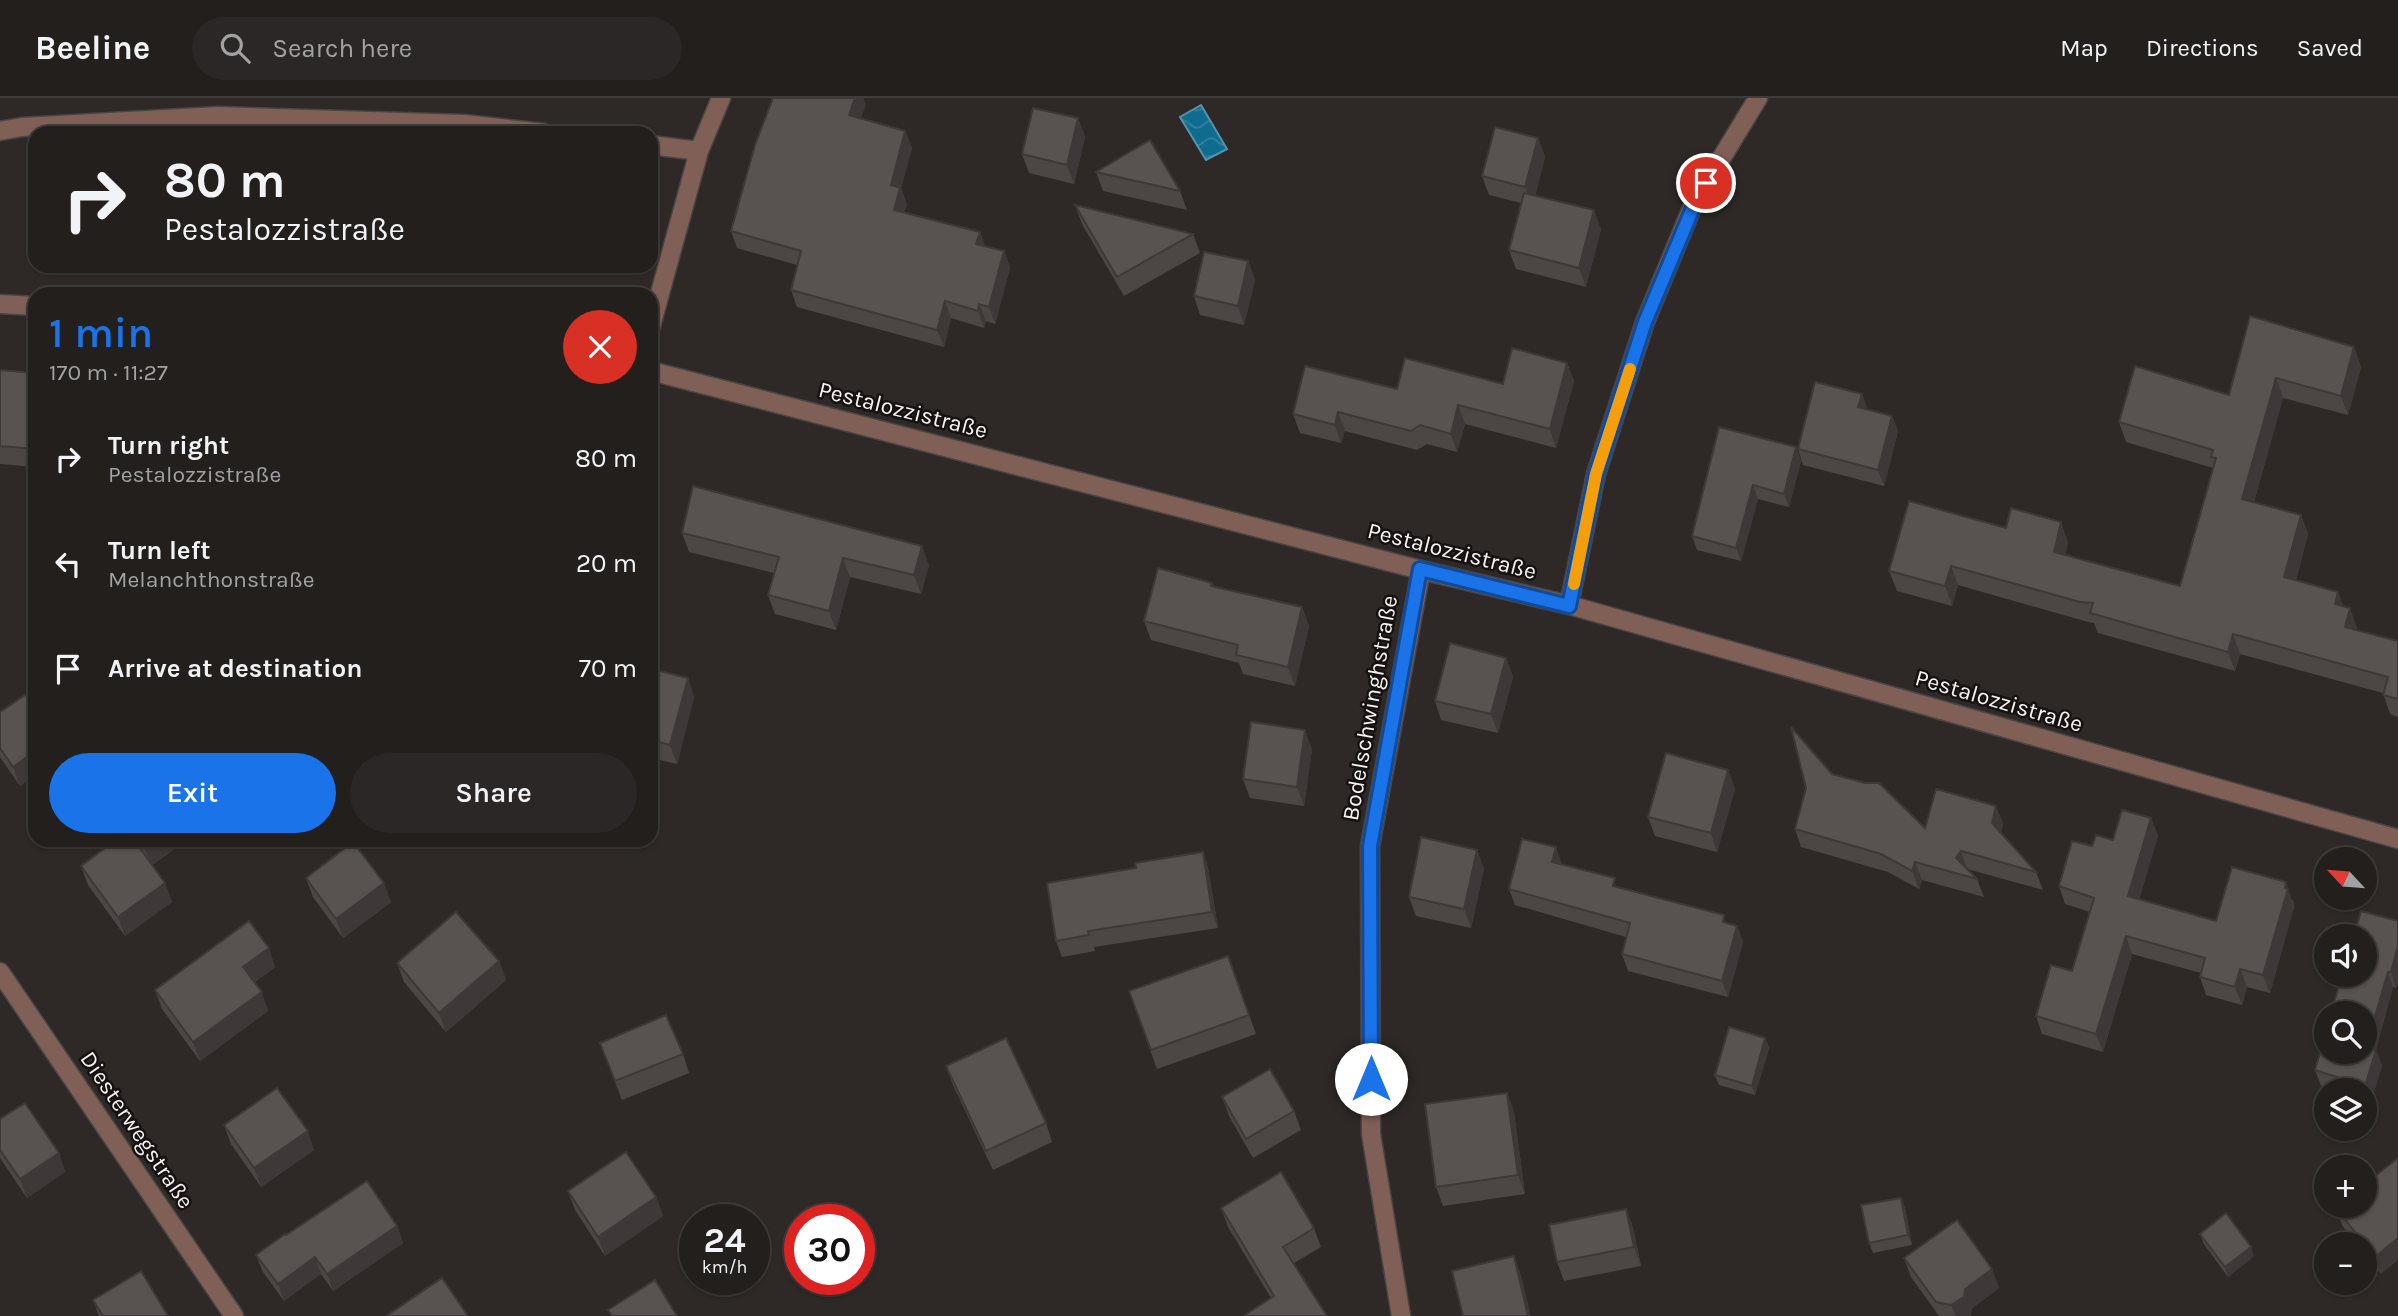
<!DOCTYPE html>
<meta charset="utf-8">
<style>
body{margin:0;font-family:Karla,sans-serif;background:#2a2726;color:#f1f3f6;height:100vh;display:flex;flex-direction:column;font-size:26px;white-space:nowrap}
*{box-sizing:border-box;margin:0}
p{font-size:23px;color:#a2a2a4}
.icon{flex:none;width:38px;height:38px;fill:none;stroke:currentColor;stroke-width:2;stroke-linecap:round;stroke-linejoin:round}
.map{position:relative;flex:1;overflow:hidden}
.panel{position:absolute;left:28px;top:189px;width:630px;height:560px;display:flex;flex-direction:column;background:#221f1d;border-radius:21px;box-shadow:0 2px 5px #0004,0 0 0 2px #3f3d3b}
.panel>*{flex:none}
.guide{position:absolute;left:28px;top:28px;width:630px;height:147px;border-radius:21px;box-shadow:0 2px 5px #0004,0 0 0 2px #3f3d3b;background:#221f1d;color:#f1f3f6;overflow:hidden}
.needle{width:46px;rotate:296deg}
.controls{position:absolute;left:2314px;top:749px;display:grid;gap:14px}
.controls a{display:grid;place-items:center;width:63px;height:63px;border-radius:50%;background:#221f1d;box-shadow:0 2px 5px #0004,0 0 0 2px #3f3d3b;font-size:35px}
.speed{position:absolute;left:679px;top:1106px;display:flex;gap:14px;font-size:35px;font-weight:700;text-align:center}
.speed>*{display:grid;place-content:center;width:91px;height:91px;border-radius:50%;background:#221f1d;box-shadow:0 2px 5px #0004,0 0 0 2px #3f3d3b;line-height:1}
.speed small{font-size:18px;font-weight:400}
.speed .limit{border:10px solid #d22;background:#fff;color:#111}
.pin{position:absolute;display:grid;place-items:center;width:60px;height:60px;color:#fff;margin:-30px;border:4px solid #fff;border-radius:50%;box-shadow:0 2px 7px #0007}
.me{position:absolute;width:77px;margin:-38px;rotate:0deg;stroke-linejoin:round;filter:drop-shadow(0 0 5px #0008)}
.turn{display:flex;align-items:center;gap:24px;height:147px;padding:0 21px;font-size:32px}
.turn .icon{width:91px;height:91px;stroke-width:2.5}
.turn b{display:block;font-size:49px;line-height:60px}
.round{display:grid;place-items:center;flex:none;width:74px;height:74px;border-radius:37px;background:#2a2726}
.summary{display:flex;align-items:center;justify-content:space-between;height:119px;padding:0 21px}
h1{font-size:42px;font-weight:600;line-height:52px;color:#1a73e8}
.cta{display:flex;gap:14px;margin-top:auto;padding:14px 21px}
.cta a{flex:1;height:80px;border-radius:42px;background:#1a73e8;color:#fff;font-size:28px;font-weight:600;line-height:80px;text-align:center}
.cta a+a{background:#2a2726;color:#f1f3f6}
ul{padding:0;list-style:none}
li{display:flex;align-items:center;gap:21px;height:105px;padding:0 21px}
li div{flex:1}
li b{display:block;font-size:26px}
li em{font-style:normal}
header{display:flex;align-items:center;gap:42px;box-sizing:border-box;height:98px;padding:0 35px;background:#221f1d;border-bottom:2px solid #3f3d3b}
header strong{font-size:33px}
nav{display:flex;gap:38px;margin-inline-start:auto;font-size:24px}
.search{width:490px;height:63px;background:#2a2726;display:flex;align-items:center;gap:18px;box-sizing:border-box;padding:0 24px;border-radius:38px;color:#a2a2a4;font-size:26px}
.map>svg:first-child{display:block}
.water{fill:url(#water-waves);stroke:#5594ad;stroke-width:2}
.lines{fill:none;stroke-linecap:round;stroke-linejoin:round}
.street-casing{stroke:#4a4543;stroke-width:21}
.street{stroke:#7f5f56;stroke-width:18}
.wall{fill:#4c4745}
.shaded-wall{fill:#3e3938}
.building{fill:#585250;stroke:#3e3938;stroke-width:2}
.route-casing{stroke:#114b97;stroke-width:18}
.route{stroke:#1a73e8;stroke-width:12}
.slow{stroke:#f59e0b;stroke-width:12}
.labels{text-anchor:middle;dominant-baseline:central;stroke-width:5;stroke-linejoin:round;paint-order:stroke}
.street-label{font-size:23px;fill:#f7f3f2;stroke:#151211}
</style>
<header>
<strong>Beeline</strong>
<div class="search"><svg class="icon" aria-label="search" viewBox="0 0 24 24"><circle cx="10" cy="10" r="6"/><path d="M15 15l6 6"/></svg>Search here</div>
<nav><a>Map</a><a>Directions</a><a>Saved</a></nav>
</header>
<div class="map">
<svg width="2398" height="1218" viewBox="0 0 2398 1218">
<defs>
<pattern id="water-waves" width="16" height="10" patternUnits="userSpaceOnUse" patternTransform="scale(1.75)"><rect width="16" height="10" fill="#0f6b90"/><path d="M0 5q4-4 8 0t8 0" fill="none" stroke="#3381a0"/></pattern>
</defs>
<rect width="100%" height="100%" fill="#2e2927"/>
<path class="water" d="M1201,7L1227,51L1206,62L1180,19Z"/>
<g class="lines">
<g class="street-casing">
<g id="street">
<path d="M0,33L22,29L218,18L464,26L544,35"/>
<path d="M651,47L699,53"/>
<path d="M0,206L35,208"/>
<path d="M651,228L699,53L721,0"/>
<path d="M651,273L1421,472L1569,507L2398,741"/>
<path d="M1569,507L1596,376L1645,224L1694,105L1758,0"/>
<path d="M0,874L234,1218"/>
<path d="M1401,1218L1371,1036L1370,748L1421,472"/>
</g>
</g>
<use href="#street" class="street"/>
</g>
<g class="wall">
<path d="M773,0H863L866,7L860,20L905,33L912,50L901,90L907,107L904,114L980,134L985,148L1004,153L1010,170L995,226L986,223L984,230L951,220L944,249L797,209L791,192L797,167L737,150L731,133Z"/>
<path d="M1078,20L1085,39L1074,86L1029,75L1022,56Z"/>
<path d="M1538,40L1545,59L1535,98L1601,131L1586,189L1516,171L1509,152L1521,105L1489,97L1482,78Z"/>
<path d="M1096,74L1180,93L1187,112L1103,93Z"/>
<path d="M1075,107L1193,136L1200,155L1124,198L1082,126Z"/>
<path d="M1248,163L1255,182L1244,227L1200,217L1194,198Z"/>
<path d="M2354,249L2361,269L2348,317L2283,300L2254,404L2301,417L2308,436L2296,482L2344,508L2357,530V532L2398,543V619L2390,616L2383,595L2240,556L2235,573L2098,535L2094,525L2088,524L1958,487L1952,508L1897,493L1889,473L2006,430L2068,444L2065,457L2180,488L2213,370L2126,344L2119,324L2229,297Z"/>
<path d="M1567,265L1574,283L1556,350L1465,326L1457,354L1427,346L1417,352L1345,333L1341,345L1300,335L1293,316L1397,291L1503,286Z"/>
<path d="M0,272L35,275V369L0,366Z"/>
<path d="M1862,296L1867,311L1892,318L1898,333L1884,388L1803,367L1798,351Z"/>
<path d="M1796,349L1801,363L1789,409L1758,401L1741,463L1697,452L1692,438Z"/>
<path d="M682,435L929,467L921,496L850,479L836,532L775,516L768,497L774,475L689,454Z"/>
<path d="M1212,485L1213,488L1302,509L1309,528L1295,588L1243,576L1239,565L1151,542L1144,523Z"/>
<path d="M1506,560L1513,579L1498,635L1441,622L1435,603Z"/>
<path d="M651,571L688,580L694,599L677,666L651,660Z"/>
<path d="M35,605V677L20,688L0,659V614Z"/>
<path d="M1312,651L1304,708L1250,700L1243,681Z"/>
<path d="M1728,672L1735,691L1717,754L1655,738L1648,719Z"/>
<path d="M1996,708L2003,726L2001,735L2036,774L2043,792L1967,771L1977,781L1984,799L1922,782L1919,791L1888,774L1801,749L1795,731L1925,730Z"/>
<path d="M2151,720L2158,738L2139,801L2216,823L2293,802L2294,809L2270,895L2247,889L2242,907L2206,897L2200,879L2201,875L2132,856L2103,954L2042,936L2036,918L2072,873L2090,814L2065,806L2059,788L2092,748L2113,742Z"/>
<path d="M116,742H187L152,767L165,785L172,804L125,838L88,787L81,768Z"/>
<path d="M1477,752L1484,771L1471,830L1416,818L1409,799Z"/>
<path d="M1203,754L1208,770L1218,830L1094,849L1095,853L1062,859L1056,843L1136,770Z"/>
<path d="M1562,766L1618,789L1737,828L1743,844L1728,899L1628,873L1622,856L1626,839L1515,807L1509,791Z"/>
<path d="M306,780L391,804L343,840L313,799Z"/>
<path d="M2398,823V884L2396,890L2393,889L2376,952L2382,968L2371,1003L2364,1001V992H2336L2321,988L2315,972Z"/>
<path d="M1228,858L1256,936L1157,971L1129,893Z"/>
<path d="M499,863L506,882L446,934L404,884L397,865Z"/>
<path d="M275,869L255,884L268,913L200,963L162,911L155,892Z"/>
<path d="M1765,940L1769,950L1755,997L1719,987L1715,977Z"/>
<path d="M600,945L683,956L689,975L622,1002Z"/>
<path d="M946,968L1046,1025L1052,1044L993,1072L953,987Z"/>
<path d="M1507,995L1514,1014L1525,1096L1443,1108L1436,1089Z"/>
<path d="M1222,999L1294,1013L1301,1032L1253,1060L1229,1018Z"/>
<path d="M0,1021L59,1055L65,1074L27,1100L0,1060Z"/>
<path d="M224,1027L314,1052L261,1089L231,1046Z"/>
<path d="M568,1093L656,1099L663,1118L605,1158L575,1112Z"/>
<path d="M1901,1100L1905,1110L1912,1147L1873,1155L1869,1145Z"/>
<path d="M2364,1108L2381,1176L2364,1155V1146H2357L2342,1127L2336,1110Z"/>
<path d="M1221,1110L1314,1130L1321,1149L1294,1165L1327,1218L1271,1200L1228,1129Z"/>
<path d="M1626,1111L1633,1130L1641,1168L1564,1183L1557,1164Z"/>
<path d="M397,1128L403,1145L333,1193L321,1176L284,1203L263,1174L256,1157Z"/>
<path d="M2200,1136L2254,1158L2228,1179L2204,1146Z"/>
<path d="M1904,1160L1992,1171L1999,1190L1972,1210L1970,1218H1939L1911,1179Z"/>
<path d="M93,1202L168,1218H99Z"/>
</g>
<g class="shaded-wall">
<path d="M855,0H863L866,7L855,34L849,17Z"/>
<path d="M1078,20L1085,39L1074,86L1067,67Z"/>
<path d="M905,33L912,50L901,90L907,107L900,129L894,112L891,87Z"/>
<path d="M1538,40L1545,59L1532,108L1525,89Z"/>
<path d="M1594,112L1601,131L1586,189L1579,170Z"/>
<path d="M980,134L986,151L976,146Z"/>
<path d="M1004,153L1010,170L995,226L989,209Z"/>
<path d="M1248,163L1255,182L1244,227L1238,208Z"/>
<path d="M945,203L951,220L944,249L937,232Z"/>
<path d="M979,206L986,223L984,230L978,213Z"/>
<path d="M2354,249L2361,269L2348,317L2341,298Z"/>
<path d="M1567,265L1574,283L1556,350L1550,331Z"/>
<path d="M2276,280L2283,300L2249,421L2242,401Z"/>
<path d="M1862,296L1867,311L1858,309Z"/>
<path d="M1458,307L1465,326L1457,354L1451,336Z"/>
<path d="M1338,314L1345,333L1341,345L1335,327Z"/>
<path d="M1892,318L1898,333L1884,388L1878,372Z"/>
<path d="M1796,349L1801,363L1789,409L1784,396Z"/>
<path d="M1753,387L1758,401L1741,463L1736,450Z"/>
<path d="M2301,417L2308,436L2291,498L2284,479Z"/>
<path d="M2061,424L2068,444L2061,474L2054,454Z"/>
<path d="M922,448L929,467L921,496L914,477Z"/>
<path d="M843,460L850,479L836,532L829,513Z"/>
<path d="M1951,468L1958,487L1952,508L1945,488Z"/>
<path d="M2338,494L2346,514L2335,506Z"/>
<path d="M1302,509L1309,528L1295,588L1288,569Z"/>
<path d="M2350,510L2357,530L2352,549L2345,529Z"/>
<path d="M2233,536L2240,556L2235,573L2228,554Z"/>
<path d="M1506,560L1513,579L1498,635L1491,616Z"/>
<path d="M688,580L694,599L677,666L670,647Z"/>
<path d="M1305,632L1312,651L1304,708L1297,689Z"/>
<path d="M35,653V677L20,688L13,669Z"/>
<path d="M1728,672L1735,691L1717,754L1711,735Z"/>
<path d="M1996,708L2003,726L1998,743L1992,725Z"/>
<path d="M2151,720L2158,738L2135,816L2128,798Z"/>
<path d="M153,742H187L151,767L144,748Z"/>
<path d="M1556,749L1562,766L1558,781L1552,764Z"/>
<path d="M1477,752L1484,771L1471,830L1464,811Z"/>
<path d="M1961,753L1967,771L1962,778L1956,760Z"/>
<path d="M1203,754L1208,770L1218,830L1212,814Z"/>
<path d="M1915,764L1922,782L1919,791L1912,773Z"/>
<path d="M2286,784L2294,809L2270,895L2263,877Z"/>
<path d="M165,785L172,804L125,838L118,819Z"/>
<path d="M384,785L391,804L343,840L336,821Z"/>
<path d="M1737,828L1743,844L1728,899L1722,883Z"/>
<path d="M2126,838L2132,856L2103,954L2096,936Z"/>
<path d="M2398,847V884L2396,890L2391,874Z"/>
<path d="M269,850L275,869L250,887L243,869Z"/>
<path d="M499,863L506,882L446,934L439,915Z"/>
<path d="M2240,871L2247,889L2242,907L2235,889Z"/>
<path d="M2388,874L2393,889L2374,957L2376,952L2382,968L2371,1003L2365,988L2366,949Z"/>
<path d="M262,894L268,913L200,963L193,944Z"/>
<path d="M1765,940L1769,950L1755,997L1752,988Z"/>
<path d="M1507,995L1514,1014L1525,1096L1518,1077Z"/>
<path d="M308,1033L314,1052L261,1089L254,1070Z"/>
<path d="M59,1055L65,1074L27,1100L20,1081Z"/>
<path d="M656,1099L663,1118L605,1158L598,1139Z"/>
<path d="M1901,1100L1905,1110L1912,1147L1908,1137Z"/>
<path d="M1626,1111L1633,1130L1641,1168L1634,1149Z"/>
<path d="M397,1128L403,1145L333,1193L327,1176Z"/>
<path d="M2398,1140V1162L2381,1176L2375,1159Z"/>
<path d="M2251,1149L2254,1158L2228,1179L2225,1169Z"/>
<path d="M1514,1158L1521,1177L1531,1218H1528Z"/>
<path d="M315,1159L321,1176L284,1203L278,1186Z"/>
<path d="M1992,1171L1999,1190L1972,1210L1971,1218H1956L1951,1207L1965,1191Z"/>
</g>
<g class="building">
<path d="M773,0H855L849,17L905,33L891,87L900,90L894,112L980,134L976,146L1004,153L989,209L979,206L978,213L945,203L937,232L791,192L801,153L731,133L755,47Z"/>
<path d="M1033,10L1078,20L1067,67L1022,56Z"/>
<path d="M1495,29L1538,40L1525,89L1482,78Z"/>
<path d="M1150,42L1180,93L1096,74Z"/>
<path d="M1524,95L1594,112L1579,170L1509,152Z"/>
<path d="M1075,107L1193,136L1117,179Z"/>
<path d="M1204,154L1248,163L1238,208L1194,198Z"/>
<path d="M2250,218L2354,249L2341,298L2276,280L2242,401L2301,417L2284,479L2338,494L2335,506L2350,510L2345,529L2398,543V601L2383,597L2388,579L2233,536L2228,554L2090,515L2093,505L2080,504L1951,468L1945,488L1889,473L1909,403L2006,430L2011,410L2061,424L2054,454L2180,488L2216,360L2211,359L2213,352L2119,324L2135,268L2229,297Z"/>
<path d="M1512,250L1567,265L1550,331L1458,307L1451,336L1420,327L1411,333L1338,314L1335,327L1293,316L1305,268L1397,291L1405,260L1503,286Z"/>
<path d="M0,272L35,275V351L0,348Z"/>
<path d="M1815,284L1862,296L1858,309L1892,318L1878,372L1798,351Z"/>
<path d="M1719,329L1796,349L1784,396L1753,387L1736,450L1692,438Z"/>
<path d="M693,388L922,448L914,477L843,460L829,513L768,497L779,459L682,435Z"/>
<path d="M1158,470L1212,485L1211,488L1302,509L1288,569L1236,557L1238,547L1144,523Z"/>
<path d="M1450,545L1506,560L1491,616L1435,603Z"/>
<path d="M651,571L688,580L670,647L651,642Z"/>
<path d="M28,595L35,605V653L13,669L0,650V614Z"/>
<path d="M1251,624L1305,632L1297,689L1243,681Z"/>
<path d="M1791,629L1832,676L1865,685H1879L1925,730L1936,691L1996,708L1992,725L2036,774L1961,753L1956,760L1977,781L1915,764L1912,773L1881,756L1795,731L1806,690Z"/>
<path d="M1666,655L1728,672L1711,735L1648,719Z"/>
<path d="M2122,712L2151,720L2128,798L2216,823L2232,769L2286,784L2285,790L2288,791L2263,877L2240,871L2235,889L2200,879L2205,860L2126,838L2096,936L2036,918L2051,867L2072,873L2094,800L2059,788L2072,743L2092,748L2096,737L2113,742Z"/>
<path d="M1421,739L1477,752L1464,811L1409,799Z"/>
<path d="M1522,741L1556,749L1552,764L1615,780L1613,788L1724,817L1723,824L1737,828L1722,883L1622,856L1630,825L1509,791Z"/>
<path d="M116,742H134L165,785L118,819L81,768Z"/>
<path d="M140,742H153L144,748Z"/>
<path d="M353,744L384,785L336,821L306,780Z"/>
<path d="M1203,754L1212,814L1088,833L1089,837L1056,843L1047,785L1136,770L1135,765Z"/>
<path d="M2361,813L2398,823V847L2391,874H2388L2366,949L2376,952L2365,988L2315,972L2326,934V954H2364V915H2331L2342,877H2364V838H2354Z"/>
<path d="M456,814L499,863L439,915L397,865Z"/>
<path d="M249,823L269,850L243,869L262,894L193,944L155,892Z"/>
<path d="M1228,858L1249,917L1151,952L1129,893Z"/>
<path d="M666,917L683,956L615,983L600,945Z"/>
<path d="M1729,929L1765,940L1752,988L1715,977Z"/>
<path d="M1006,940L1046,1025L986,1053L946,968Z"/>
<path d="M1270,971L1294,1013L1246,1041L1222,999Z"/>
<path d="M277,990L308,1033L254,1070L224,1027Z"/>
<path d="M1507,995L1518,1077L1436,1089L1425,1006Z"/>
<path d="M25,1005L59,1055L20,1081L0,1052V1021Z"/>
<path d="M626,1054L656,1099L598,1139L568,1093Z"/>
<path d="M2398,1060V1140L2375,1159L2336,1110L2339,1108H2364V1087Z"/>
<path d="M1281,1074L1314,1130L1283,1149L1327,1218H1246L1245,1217L1274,1198L1221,1110Z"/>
<path d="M367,1083L397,1128L327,1176L315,1159L278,1186L256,1157L285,1136L286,1137Z"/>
<path d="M1901,1100L1908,1137L1869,1145L1861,1107Z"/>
<path d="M1626,1111L1634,1149L1557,1164L1549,1127Z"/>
<path d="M2226,1115L2251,1149L2225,1169L2200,1136Z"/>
<path d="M1957,1122L1992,1171L1965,1191L1964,1199L1951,1207L1936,1204L1904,1160Z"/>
<path d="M1514,1158L1528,1218H1463L1452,1173Z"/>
<path d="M141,1173L168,1218H103L93,1202Z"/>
<path d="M442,1180L468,1218H386Z"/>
<path d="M655,1182L677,1218H612L608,1212Z"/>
</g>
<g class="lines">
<g class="route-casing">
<path id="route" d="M1371,981L1370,748L1420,471L1569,508L1596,376L1645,224L1695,105L1706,85"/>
</g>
<use href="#route" class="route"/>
<path class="slow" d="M1574,486L1596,376L1630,271"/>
</g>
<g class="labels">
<g class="street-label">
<text transform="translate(903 312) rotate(14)">Pestalozzistraße</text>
<text transform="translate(1452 453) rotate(14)">Pestalozzistraße</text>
<text transform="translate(1999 603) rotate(16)">Pestalozzistraße</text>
<text transform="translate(1370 610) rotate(-80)">Bodelschwinghstraße</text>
<text transform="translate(137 1032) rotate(56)">Diesterwegstraße</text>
</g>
</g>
</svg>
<div class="controls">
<a><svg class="needle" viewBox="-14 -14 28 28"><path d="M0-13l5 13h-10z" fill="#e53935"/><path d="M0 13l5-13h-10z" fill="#a2a2a4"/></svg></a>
<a><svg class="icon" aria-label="sound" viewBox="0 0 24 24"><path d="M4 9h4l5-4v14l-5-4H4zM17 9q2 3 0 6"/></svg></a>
<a><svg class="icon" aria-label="search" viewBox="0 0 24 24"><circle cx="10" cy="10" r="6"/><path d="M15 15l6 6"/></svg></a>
<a><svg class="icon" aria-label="layers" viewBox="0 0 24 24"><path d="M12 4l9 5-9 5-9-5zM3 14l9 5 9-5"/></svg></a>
<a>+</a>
<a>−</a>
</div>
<div class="speed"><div>24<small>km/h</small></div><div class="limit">30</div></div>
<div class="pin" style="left:1706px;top:85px;background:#d93025"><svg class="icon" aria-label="arrive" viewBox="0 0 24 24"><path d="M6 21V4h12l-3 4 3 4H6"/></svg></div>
<svg class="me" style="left:1371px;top:981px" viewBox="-20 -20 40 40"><circle r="19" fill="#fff"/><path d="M0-13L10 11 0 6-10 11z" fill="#1a73e8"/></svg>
<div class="guide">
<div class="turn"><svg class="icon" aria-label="right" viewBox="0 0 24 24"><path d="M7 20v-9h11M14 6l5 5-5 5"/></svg><div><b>80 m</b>Pestalozzistraße</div></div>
</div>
<section class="panel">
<div class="summary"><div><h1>1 min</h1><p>170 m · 11:27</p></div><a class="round" style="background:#d93025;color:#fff"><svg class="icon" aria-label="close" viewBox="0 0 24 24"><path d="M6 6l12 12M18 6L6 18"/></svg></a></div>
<ul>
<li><svg class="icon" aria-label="right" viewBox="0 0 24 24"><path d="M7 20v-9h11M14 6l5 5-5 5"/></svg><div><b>Turn right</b><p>Pestalozzistraße</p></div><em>80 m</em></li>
<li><svg class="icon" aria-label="left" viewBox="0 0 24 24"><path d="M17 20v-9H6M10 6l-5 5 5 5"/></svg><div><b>Turn left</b><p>Melanchthonstraße</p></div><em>20 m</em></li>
<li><svg class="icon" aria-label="arrive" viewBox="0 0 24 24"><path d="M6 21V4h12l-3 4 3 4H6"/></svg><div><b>Arrive at destination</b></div><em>70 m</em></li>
</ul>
<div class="cta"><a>Exit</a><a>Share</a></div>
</section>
</div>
